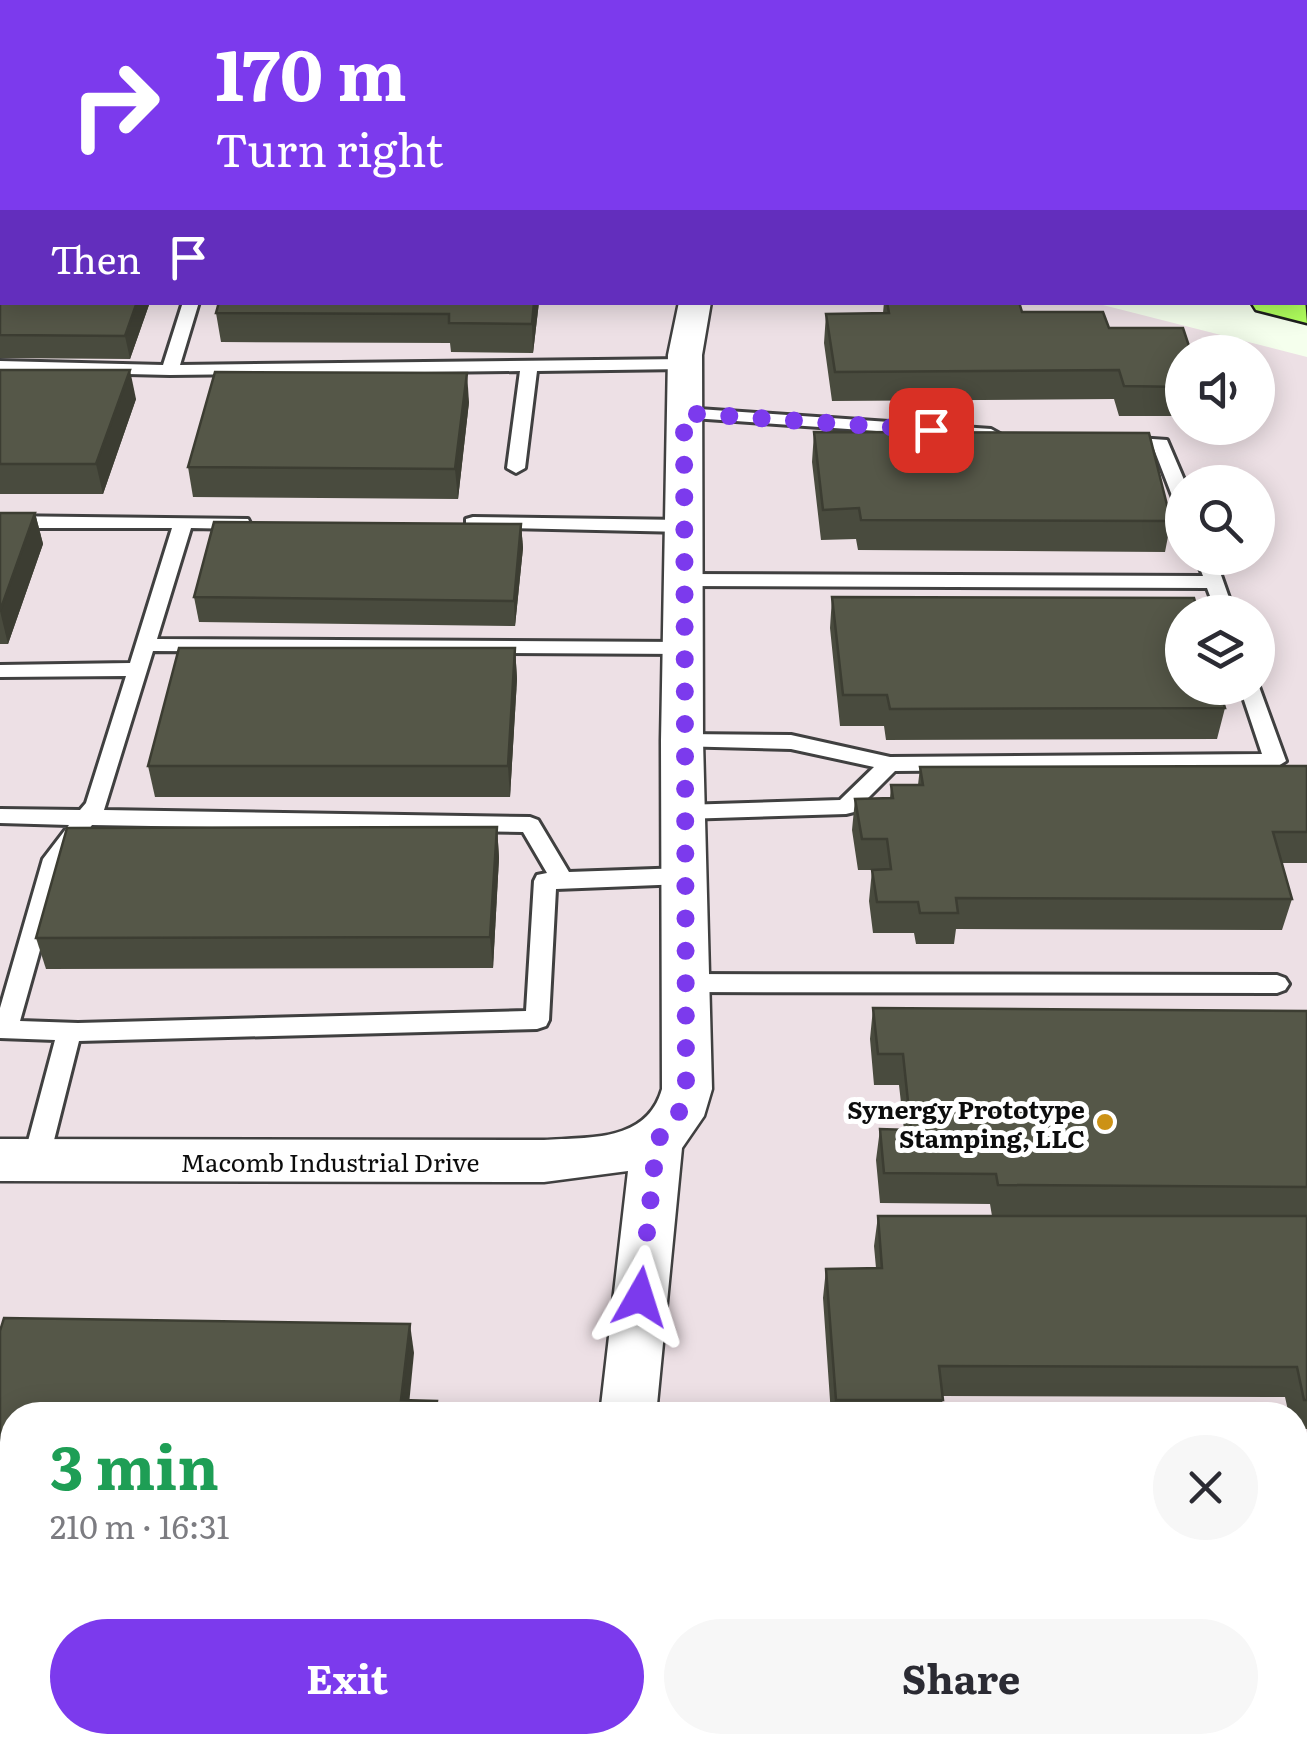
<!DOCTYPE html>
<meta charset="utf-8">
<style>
body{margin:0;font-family:Literata,serif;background:#f7f7f7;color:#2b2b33;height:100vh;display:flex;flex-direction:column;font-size:38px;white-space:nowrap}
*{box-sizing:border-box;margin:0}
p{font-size:32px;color:#7c7c81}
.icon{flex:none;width:55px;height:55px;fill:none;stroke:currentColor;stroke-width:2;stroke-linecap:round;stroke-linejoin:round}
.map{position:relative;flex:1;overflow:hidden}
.sheet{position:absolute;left:0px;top:1402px;width:1308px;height:352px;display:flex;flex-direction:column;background:#fff;border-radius:40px 40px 0 0;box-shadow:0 5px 25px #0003}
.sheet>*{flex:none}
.hud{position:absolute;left:0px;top:0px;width:1308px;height:305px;box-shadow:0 5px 25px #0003;background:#7c3aed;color:#fff;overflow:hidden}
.controls{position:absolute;left:1165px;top:335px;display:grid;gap:20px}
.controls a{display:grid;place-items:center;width:110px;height:110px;border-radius:50%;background:#fff;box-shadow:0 5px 25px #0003;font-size:50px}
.pin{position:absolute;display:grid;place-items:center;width:85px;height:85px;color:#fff;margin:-42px;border-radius:20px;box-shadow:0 5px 15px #0006}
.me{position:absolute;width:110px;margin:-55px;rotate:6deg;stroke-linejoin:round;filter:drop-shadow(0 0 8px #0008)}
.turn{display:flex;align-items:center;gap:35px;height:210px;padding:0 50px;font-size:45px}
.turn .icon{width:130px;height:130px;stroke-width:2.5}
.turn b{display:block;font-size:70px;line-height:85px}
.then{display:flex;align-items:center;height:95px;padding:0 50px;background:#0003;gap:20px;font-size:38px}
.round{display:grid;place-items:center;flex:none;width:105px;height:105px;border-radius:52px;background:#f7f7f7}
.head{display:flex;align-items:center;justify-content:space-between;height:170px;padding:0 50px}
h1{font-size:60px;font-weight:700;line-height:75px;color:#1e9e55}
.cta{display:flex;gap:20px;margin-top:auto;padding:20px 50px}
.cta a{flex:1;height:115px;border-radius:60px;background:#7c3aed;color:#fff;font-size:40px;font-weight:700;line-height:115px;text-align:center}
.cta a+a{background:#f7f7f7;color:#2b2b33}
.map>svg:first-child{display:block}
.industrial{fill:#ede0e5;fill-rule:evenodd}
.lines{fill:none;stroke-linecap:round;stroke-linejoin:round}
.service-casing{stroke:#404040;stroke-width:6}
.minor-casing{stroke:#404040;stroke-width:5}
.secondary-casing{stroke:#2f2f2f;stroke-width:5}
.primary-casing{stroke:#1e1e1e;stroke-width:5}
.service{fill:#fff;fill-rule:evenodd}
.minor{fill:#fff;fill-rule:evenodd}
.secondary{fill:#c9ffa8;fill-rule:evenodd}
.primary{fill:#b0ff5d;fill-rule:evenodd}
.wall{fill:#494b3e}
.shaded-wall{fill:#3c3d32}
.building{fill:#555748;stroke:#3c3d32;stroke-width:2.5}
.route{stroke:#7c3aed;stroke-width:18;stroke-dasharray:0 32.4}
.poi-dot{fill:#cc9216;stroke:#fff;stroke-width:4}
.labels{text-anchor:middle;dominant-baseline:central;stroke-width:10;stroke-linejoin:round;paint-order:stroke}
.poi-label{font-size:25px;font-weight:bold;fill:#0d0d0d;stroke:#fff;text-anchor:end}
.street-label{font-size:25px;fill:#0d0d0d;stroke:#fff}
</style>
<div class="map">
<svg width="1307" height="1753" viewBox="0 0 1307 1753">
<rect width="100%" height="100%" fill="#f5ffed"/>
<path class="industrial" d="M0,0L870,2H2V302L1095,303L1307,357V1753H0ZM1182,352H1258V428H1182ZM1182,482H1258V558H1182ZM1182,612H1258V688H1182ZM12,1415H1295V1742H12Z"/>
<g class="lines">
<g class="service-casing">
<g id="service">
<path d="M29,0H56L57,2H30Z"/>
<rect x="575" y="0" width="12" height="2"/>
<rect x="797" y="0" width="12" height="2"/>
<path d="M183,302H199L180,365L685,359L693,364L685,369L537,371L525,468L516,473L507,468L520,371L170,375L0,371V361L163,365Z"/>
<path d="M684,408L991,429L1000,434L991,439L678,417V409Z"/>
<path d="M1123,437L1167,440L1185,482L1182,503L1173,498L1154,449L1117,446V438Z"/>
<path d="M0,516L248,519L250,523L241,529L191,528L157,639L683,642L693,648L683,654L153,651L104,810L530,817L538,820L569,872L684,868L695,876L684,884L556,889L549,1020L546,1026L537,1029L79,1041L49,1160L45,1167L36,1170L27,1167L23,1160L55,1040L0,1038V1008L43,859L69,825L0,823V809L80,810L86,803L126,676L0,677V665L130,663L172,528H0ZM92,825L523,832L547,873L537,875L534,881L526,1011L78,1023L20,1021L65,861Z"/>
<path d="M473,517L684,520L693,526L684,532L466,527V519Z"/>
<path d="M1196,558H1215L1234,612H1216L1207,588L683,586L673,580L683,574L1203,576Z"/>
<path d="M1258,684L1286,761L1275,768L895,771L854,812L846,814L683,819L672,812L683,805L840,800L874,767L791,749L675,746L671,741L682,734L791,735L890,757L1262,754L1240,688H1258Z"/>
<path d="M686,974L1277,975L1285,978L1289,984L1285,990L1277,993L686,992L678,989L674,983L678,977Z"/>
<path d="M1295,1487L1307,1488V1516L1295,1515Z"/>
</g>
</g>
<g class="minor-casing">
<g id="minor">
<path d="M679,302H711L702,355L703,741L712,1089L704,1116L682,1148L656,1415H600L628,1171L544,1182L0,1181V1139L544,1140C590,1137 647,1142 662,1089L661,741L668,355Z"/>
<path d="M561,1742H625L624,1753H560Z"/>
</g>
</g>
<g class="secondary-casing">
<rect id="secondary" x="1305" y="149" width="2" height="22"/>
</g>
<g class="primary-casing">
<g id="primary">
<rect x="0" y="52" width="2" height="20"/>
<path d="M1305,299L1307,323L1256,310L1251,302H1305Z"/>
</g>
</g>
<use href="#service" class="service"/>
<use href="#minor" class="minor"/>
<use href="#secondary" class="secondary"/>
<use href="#primary" class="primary"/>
</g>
<g class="wall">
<path d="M1305,20H1307V43L1305,39Z"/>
<rect x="0" y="142" width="2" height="104"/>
<path d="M0,260L150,302L130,359L0,358Z"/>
<path d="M219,302H539L533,353L451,352L450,343L221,342L216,313Z"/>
<path d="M884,302H1019L1022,312L1109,328L1182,352V416H1119L1114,399L832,401L824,343L826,314L883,313Z"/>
<path d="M0,370L136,399L103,494H0Z"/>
<path d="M469,402L458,499L193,497L188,467Z"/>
<path d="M814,432L1171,521L1165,552L858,550L856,539L821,540L812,462Z"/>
<path d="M0,513H35L43,544L8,644H0Z"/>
<path d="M521,524L523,548L515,626L199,622L194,597Z"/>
<path d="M832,597L1225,708L1217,739L886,740L884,726H840L830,628Z"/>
<path d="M515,648L517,679L510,797H155L148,766Z"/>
<path d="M1307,766V863H1282L1292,899L1282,930L956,929L954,944H916L914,933H873L869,901L872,870H858L852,830L855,799L890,798L891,785H918L920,767Z"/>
<path d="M497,827L499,858L493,968L46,969L36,938Z"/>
<path d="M873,1008L1307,1011V1429H1295V1415H1289L1285,1397L943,1396L941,1415H831L823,1298L826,1269L876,1268L874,1246L878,1216H992L990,1204L880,1203L876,1160L880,1129L904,1130L899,1085H874L870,1039Z"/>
</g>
<g class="shaded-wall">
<path d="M137,302H150L130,359L125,336Z"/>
<path d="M534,302H539L533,353L532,324Z"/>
<path d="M130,370L136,399L103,494L96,464Z"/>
<path d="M467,373L469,402L458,499L455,469Z"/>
<path d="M35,513L43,544L8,644L0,611Z"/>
<path d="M521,524L523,548L515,626L514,601Z"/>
<path d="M515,648L517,679L510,797L508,766Z"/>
<path d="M497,827L499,858L493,968L490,937Z"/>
<path d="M410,1324L414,1353L408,1415L401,1400Z"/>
<path d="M397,1742H406L405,1753H396Z"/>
</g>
<g class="building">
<path d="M342,0H417V2H341Z"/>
<path d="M457,0H521V2H456Z"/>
<rect x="702" y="0" width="78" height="2"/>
<rect x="1305" y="61" width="2" height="17"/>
<rect x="0" y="142" width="2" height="76"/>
<path d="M0,260H2V302H137L125,336L0,335Z"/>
<path d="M219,302H534L532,324L449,323V314L216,313Z"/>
<path d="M887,302H1019L1022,312H1103L1109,328H1183L1191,352H1182V387L1124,386L1119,370L835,372L826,314L889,313Z"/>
<path d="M0,370H130L96,464H0Z"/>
<path d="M215,372L467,373L455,469L188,467Z"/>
<path d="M814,432L1149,433L1171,521L861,520L859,508L823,510Z"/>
<path d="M0,513H35L0,611Z"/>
<path d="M214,522L521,524L514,601L194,597Z"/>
<path d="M832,597L1194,598L1198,612H1182V688H1219L1225,708L890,709L887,695H843Z"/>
<path d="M179,648H515L508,766H148Z"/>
<path d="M1307,766V832H1273L1292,899L956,898L958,913H920L918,902H877L872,870L891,869L887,839H862L855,799L893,798L891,785H923L920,767Z"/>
<path d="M497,827L490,937L36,938L67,828Z"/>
<path d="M873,1008L1307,1011V1187L998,1185L996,1174L884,1173L880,1129L911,1130L903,1054H878Z"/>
<path d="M878,1216H1307V1400H1304L1297,1367L939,1366L943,1400H836L826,1269L882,1268Z"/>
<path d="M4,1318L410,1324L401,1400L437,1401L435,1415H12V1742H397L396,1753H0V1331Z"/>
<path d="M1295,1575H1307V1753H679V1742H1295Z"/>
</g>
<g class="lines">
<path class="route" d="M640,1297L657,1140L677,1119L686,1088L684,413L931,430"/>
</g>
<circle class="poi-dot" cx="1105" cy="1122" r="10"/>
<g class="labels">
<g class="poi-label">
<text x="1085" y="1108">Synergy Prototype<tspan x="1085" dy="29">Stamping, LLC</tspan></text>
</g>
<g class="street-label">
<text x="330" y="1161">Macomb Industrial Drive</text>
</g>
</g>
</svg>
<div class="controls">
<a><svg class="icon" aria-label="sound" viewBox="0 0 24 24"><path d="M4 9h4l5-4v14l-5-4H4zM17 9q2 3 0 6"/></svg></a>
<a><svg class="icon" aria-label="search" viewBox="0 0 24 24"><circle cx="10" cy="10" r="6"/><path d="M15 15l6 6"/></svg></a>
<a><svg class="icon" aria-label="layers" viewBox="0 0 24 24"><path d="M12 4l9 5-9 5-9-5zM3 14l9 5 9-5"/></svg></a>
</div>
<div class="pin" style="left:931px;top:430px;background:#d93025"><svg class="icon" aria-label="arrive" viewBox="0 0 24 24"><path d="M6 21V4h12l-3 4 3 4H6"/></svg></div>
<svg class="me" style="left:640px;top:1297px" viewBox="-20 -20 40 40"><path d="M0-17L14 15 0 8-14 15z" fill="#7c3aed" stroke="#fff" stroke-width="4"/></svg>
<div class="hud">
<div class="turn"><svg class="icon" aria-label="right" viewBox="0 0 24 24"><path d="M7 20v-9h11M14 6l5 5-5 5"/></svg><div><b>170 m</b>Turn right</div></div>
<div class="then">Then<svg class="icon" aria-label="arrive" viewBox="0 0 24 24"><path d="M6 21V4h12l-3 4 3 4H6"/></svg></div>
</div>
<section class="sheet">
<div class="head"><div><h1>3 min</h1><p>210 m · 16:31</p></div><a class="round"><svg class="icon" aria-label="close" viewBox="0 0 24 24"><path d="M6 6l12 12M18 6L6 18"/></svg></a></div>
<div class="cta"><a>Exit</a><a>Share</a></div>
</section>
</div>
